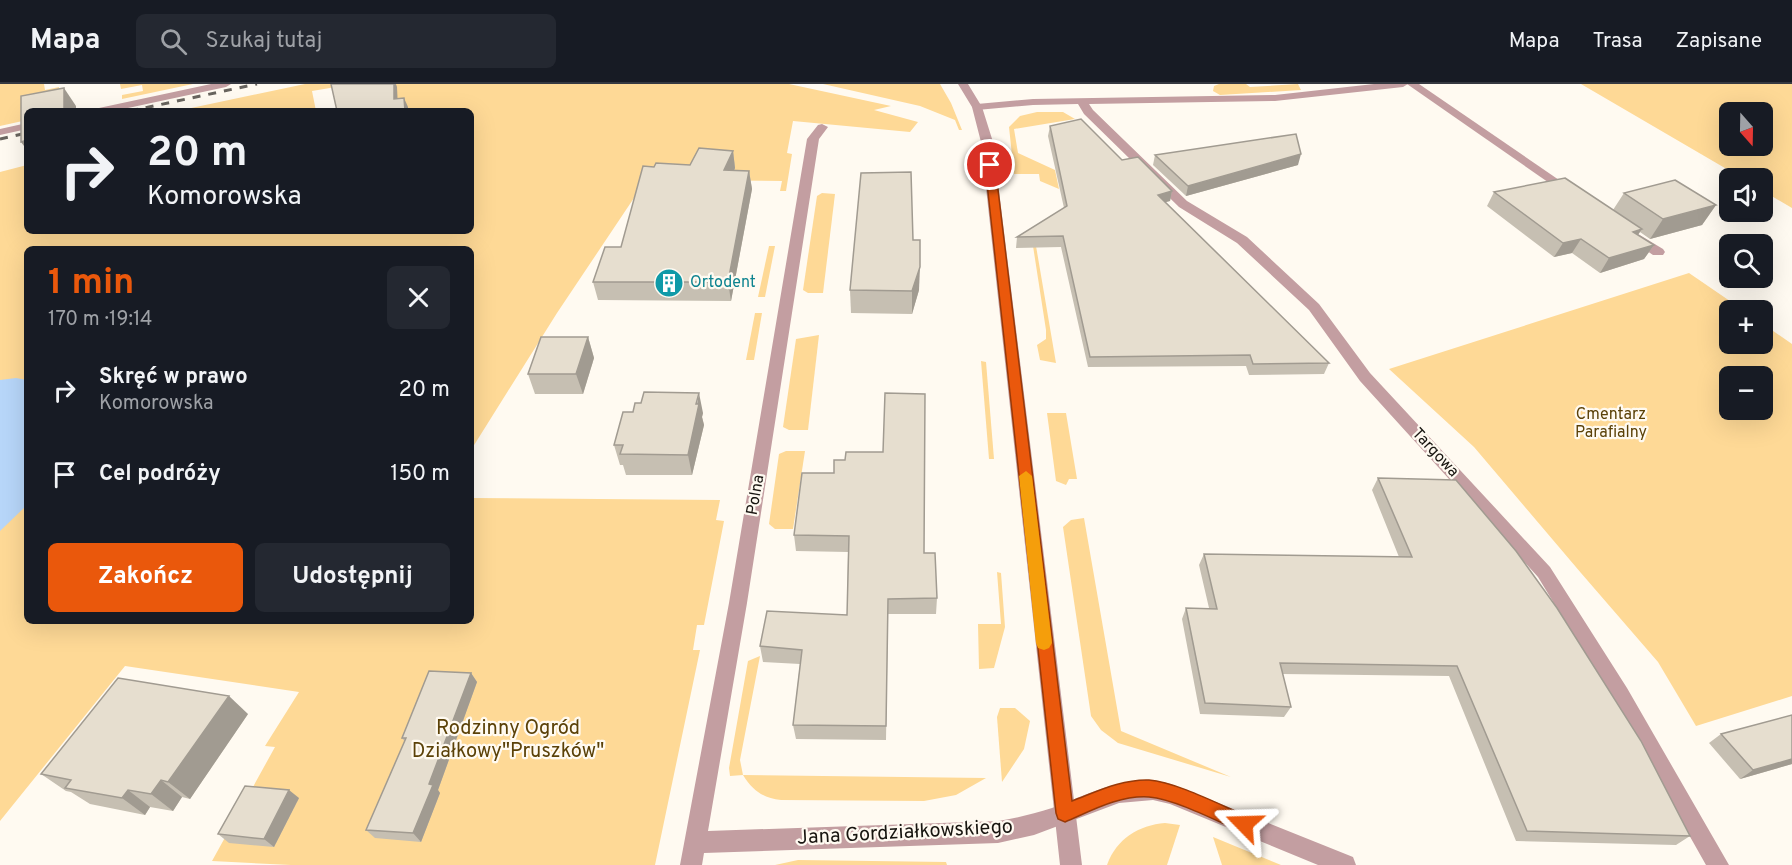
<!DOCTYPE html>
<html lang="pl">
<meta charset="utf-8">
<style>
body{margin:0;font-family:Overpass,sans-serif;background:#242831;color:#f1f3f6;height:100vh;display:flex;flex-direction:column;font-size:22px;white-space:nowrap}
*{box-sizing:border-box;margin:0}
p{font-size:20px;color:#9ea1a6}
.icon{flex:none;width:33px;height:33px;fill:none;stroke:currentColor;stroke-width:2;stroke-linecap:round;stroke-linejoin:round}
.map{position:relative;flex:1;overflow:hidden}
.details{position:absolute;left:24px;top:162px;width:450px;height:378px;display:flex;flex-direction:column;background:#171b24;border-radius:9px;box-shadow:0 6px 24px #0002}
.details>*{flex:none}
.hud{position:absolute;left:24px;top:24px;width:450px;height:126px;border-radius:9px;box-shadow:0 6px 24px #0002;background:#171b24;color:#f1f3f6;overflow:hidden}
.needle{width:39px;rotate:160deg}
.tools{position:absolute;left:1719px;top:18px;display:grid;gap:12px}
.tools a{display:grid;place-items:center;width:54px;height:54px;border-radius:9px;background:#171b24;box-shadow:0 6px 24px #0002;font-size:30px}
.pin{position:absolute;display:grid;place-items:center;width:51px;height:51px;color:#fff;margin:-26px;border:3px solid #fff;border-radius:50%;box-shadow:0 2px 6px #0007}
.me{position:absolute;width:66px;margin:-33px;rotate:292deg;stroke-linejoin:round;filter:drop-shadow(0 0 4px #0008)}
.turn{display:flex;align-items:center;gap:21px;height:126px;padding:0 24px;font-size:27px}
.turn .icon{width:78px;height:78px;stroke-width:2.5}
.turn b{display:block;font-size:42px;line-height:51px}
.round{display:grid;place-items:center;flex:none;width:63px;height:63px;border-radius:9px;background:#242831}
.overview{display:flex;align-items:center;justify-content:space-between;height:102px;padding:0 24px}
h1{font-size:36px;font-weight:700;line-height:45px;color:#ea580c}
.button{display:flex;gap:12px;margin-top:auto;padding:12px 24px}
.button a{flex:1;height:69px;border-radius:9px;background:#ea580c;color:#fff;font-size:24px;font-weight:700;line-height:69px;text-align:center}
.button a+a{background:#242831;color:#f1f3f6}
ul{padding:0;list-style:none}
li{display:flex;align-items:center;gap:18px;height:84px;padding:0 24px}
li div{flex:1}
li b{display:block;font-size:22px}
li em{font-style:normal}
header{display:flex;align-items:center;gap:36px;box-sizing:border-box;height:84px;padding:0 30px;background:#171b24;border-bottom:2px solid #363941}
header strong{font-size:28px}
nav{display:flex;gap:33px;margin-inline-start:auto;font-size:21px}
.search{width:420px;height:54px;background:#242831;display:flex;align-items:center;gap:15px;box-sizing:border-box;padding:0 21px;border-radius:9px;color:#9ea1a6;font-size:22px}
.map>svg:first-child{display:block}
.green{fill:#fed996;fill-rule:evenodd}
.water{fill:#b7d6f9}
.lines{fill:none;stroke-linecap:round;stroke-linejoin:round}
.service{fill:#c39ea1;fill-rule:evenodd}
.minor{fill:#c39ea1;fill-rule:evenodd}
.tertiary{fill:#c39ea1;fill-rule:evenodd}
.rail{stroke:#68645e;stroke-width:3;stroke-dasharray:8 8;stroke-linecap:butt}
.wall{fill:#c6bfb2}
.shaded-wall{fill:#a19b91}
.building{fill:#e6decf;stroke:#a19b91;stroke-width:1.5}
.route{fill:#ea580c;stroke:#983908;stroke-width:1.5}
.slow{fill:#f59e0b}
.labels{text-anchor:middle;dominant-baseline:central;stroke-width:4.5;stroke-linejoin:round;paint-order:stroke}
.culture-label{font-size:16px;fill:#0d838f;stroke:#fffaf1;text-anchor:start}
.park-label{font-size:16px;fill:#5b4107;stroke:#fffaf1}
.street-label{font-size:16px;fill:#181510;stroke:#fffaf1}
.near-park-label{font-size:20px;fill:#5b4107;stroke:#fffaf1}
.near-street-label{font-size:20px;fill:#181510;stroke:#fffaf1}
</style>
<header>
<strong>Mapa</strong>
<div class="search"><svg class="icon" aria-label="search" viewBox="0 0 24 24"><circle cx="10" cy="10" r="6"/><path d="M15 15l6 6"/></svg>Szukaj tutaj</div>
<nav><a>Mapa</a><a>Trasa</a><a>Zapisane</a></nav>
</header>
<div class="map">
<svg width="1792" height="781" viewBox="0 0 1792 781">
<rect width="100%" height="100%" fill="#fffaf1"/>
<g class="green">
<path d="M0,0H44L45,6L59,3V17L27,27V36L0,42Z"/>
<path d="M120,0H193L122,15V11L143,7L142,1L121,5Z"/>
<path d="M305,0H354L312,7L316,27H177Z"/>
<path d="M361,0H789L891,22L874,26L918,38L910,48L793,37L787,69L792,70L786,107H780L782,97L646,96L557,229L471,366V165H27V537H471V414L720,416L716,436L724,437L704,541H697L693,566H700L655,781H291L212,777L275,663L265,662L299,608L125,582L0,737V88L27,81V147H471V27H327L367,19Z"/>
<path d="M823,0H940L951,19L962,46H959L955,36L920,22Z"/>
<path d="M1219,0H1246L1250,3L1298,0L1301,6L1220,11L1213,7L1214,2Z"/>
<path d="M1581,0H1792V124L1763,107L1762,94H1742ZM1730,28H1762V62H1730Z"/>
<path d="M1037,28H1063L1075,35L1014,45L1018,69L1055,86L1059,105L1040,97L1039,90H1014L1009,43L1020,32Z"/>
<path d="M822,109L835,110L823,209H808L803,206L817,112Z"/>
<path d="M769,162H775L765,213H758Z"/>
<path d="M1033,162H1036L1056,279L1040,276L1037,261L1046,255V246Z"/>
<path d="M1689,189L1743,226H1730V260H1762L1763,240L1792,260V612L1696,642L1658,578L1581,489L1474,363L1389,285ZM1730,292H1762V326H1730Z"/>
<path d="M755,229H762L754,276H746Z"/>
<path d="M819,251L808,346H789L783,343L796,255Z"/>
<path d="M981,277L986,278L994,375H989Z"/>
<path d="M1047,329H1066L1077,395H1069L1066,401L1056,397Z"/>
<path d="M786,367H805L793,445H775L769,440L779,370Z"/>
<path d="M1084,434L1121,647L1231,693L1118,659L1101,646L1091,632L1063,443L1071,436Z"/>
<path d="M997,488L1001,489L1005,543L994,584L979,585L978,540H1001Z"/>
<path d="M760,572L740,676L743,691L986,694L956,711L924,717L781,716C763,714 753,707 743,691L730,692L729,684L748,577Z"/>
<path d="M1000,624H1015L1030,637L1024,665L1002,698L997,633Z"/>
<path d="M1165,739L1180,741L1167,781H1107C1116,755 1139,741 1165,739Z"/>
<path d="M1213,753L1281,781H1222Z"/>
<path d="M798,776L946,778L947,781H775Z"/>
</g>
<path class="water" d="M16,294L27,296V421L0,447V296Z"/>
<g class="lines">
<g class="service">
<path d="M1407,0H1419L1578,109L1572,113L1568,112Z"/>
<path d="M1633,147L1663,165L1665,168L1663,171H1653L1628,154L1627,151Z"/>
</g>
<g class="minor">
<path d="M211,0H231L226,3L114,27H94L99,24Z"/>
<path d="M1374,0H1408L1403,3L1275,17L1089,20L1093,26L1187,117L1247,153L1319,220L1370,289L1550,483L1627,604L1729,781H1706L1613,616L1538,493L1360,297L1309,226L1237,159L1179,123L1084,30L1078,20L1033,21L977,26L972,23L977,20L1033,15L1275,11Z"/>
<path d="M27,39V45L0,51V45Z"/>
<path d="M822,40L828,43L819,55L747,519L708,747L998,737C1016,734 1034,730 1052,724C1095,708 1123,690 1171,700L1353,773L1356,781H1318L1170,720L1153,716L1119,719L1034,751L998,759L704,769L702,781H680L729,519L807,55L818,41Z"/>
</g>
<path class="tertiary" d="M958,0H968L982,23L993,58L1082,781H1060L981,58L972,23Z"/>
<g class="rail">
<path d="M130,27L257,0"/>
<path d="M0,55L27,49"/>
</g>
</g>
<g class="wall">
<path d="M1050,42L1122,76L1172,107L1170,117L1165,118L1329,279L1324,290L1249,291L1246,282L1088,283L1061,163L1016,164L1017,153L1064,124L1048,52Z"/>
<path d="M733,67L735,84L734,87H749L752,105L731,217L598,216L593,198L621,163L654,83L690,81Z"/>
<path d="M1155,71L1298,81L1186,112L1153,81Z"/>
<path d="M1494,108L1613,126L1624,109L1716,121L1702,141L1650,155L1640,148L1638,151L1654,161L1644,175L1600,189L1572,169L1554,173L1487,122Z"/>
<path d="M913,156L919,206L912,230L851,229L850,206Z"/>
<path d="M588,253L594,274L583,310H535L528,290Z"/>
<path d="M633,328L703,329L702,333L704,341L692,391H626L623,381H620L614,361Z"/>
<path d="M802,389L924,469L937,514L936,530H888L886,656L796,655L793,641L800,580L763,578L760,562L847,531L848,468L796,467L794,451Z"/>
<path d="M1378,394L1690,752L1676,761L1516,757L1449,592L1282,590L1291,623L1284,633L1200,630L1182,535L1186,524H1209L1199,481L1204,470L1399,473L1372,406Z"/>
<path d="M471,589L477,598L438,706L440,709L421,758L375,754L366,746L405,658L402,654Z"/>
<path d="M248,630L190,715L182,713L173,727L150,723L145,731L90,720L71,708L66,707L41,690Z"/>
<path d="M1792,631V680L1740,695L1709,659L1721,650Z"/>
<path d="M299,714L274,763L229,759L218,750Z"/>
</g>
<g class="shaded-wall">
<path d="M394,0H396L397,3L398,25L394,15Z"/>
<path d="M64,4L76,22V27H64Z"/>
<path d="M404,14L408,23V27H405Z"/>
<path d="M27,56V66L21,58Z"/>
<path d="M733,67L735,84L726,104L724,86Z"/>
<path d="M1301,70L1298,81L1186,112L1188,102Z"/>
<path d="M749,87L752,105L731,217L728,198Z"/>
<path d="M1172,107L1170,117L1155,121L1158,111Z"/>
<path d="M1716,121L1702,141L1650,155L1663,135Z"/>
<path d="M1642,145L1632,159L1633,148Z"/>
<path d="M1581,155L1572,169L1554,173L1563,159Z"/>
<path d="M1654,161L1644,175L1600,189L1609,174Z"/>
<path d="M920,183L919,206L912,230V207Z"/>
<path d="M588,253L594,274L583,310L576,290Z"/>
<path d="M699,309L703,329L702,333L704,341L692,391L688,371Z"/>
<path d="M471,589L477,598L438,706L440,709L421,758L413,749L429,700Z"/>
<path d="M229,612L248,630L190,715L168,698Z"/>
<path d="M1792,675V680L1740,695L1753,686Z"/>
<path d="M161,696L182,713L173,727L151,710Z"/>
<path d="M128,706L150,723L145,731L122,714Z"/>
<path d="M289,706L299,714L274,763L264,755Z"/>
</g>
<g class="building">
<path d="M331,0H394V15L404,14L405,27H337Z"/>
<path d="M64,4V27H27V56L21,58V12Z"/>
<path d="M1081,35L1122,76L1138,73L1172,107L1158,111L1329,279L1253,280L1250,271L1090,273L1063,152L1017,153L1067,122L1050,42Z"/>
<path d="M1296,50L1301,70L1188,102L1155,71Z"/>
<path d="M699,64L733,67L724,86L749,87L728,198H593L605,163H621L643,82L654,83L656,79L690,81Z"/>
<path d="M911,88L913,156H920V183L912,207L850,206L861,89Z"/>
<path d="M1565,94L1642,145L1633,148L1654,161L1609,174L1581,155L1563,159L1494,108Z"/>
<path d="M1675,96L1716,121L1663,135L1624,109Z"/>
<path d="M541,253H588L576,290H528Z"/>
<path d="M644,308L699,309L696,320H699L688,371L620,370L623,361H614L623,328H633L635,319H641Z"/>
<path d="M885,309L925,310L924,469H935L937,514L888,515L886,642L793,641L802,566L760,562L767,527L847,531L849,452L794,451L802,389H834V376H845L846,368H883Z"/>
<path d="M1378,394L1456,396L1516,467L1557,524L1641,657L1690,752L1527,747L1457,582L1280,579L1291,623L1205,619L1186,524L1217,525L1204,470L1412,473Z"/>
<path d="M429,587L471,589L429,700L433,701L413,749L366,746L406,654H402Z"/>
<path d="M118,594L229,612L168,698L161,696L151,710L128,706L122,714L65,704L71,696L41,690Z"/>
<path d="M1792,631V675L1753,686L1721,650Z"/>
<path d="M245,702L289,706L264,755L218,750Z"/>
</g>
<path class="route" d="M990,78L995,81L1072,717C1096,708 1122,695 1149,696C1177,698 1224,723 1251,734L1253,740L1251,746L1244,749C1219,738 1175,715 1149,713C1119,711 1091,727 1065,738L1058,735L1056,729L985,81Z"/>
<path class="slow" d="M1026,387L1032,392L1052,559L1049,564L1044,566L1038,564L1036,559L1019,392Z"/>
<defs>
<g id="building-disc" transform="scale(1.5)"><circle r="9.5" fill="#0f9aa8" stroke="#fffaf1"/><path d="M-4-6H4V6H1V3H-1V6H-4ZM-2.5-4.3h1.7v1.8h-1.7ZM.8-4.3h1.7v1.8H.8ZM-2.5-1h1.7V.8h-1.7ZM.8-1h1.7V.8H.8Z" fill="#fff"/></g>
</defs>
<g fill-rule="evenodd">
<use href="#building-disc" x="669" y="199"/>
</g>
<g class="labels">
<g class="culture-label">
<text x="690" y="199">Ortodent</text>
</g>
<g class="park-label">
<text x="1611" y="331">Cmentarz<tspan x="1611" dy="18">Parafialny</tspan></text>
</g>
<g class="street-label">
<text transform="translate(1435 369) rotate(47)">Targowa</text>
<text transform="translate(756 411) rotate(-80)">Polna</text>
</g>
<g class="near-park-label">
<text x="508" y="645">Rodzinny Ogród<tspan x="508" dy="23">Działkowy"Pruszków"</tspan></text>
</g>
<g class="near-street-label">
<text transform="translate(905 749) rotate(-3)">Jana Gordziałkowskiego</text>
</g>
</g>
</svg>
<div class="tools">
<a><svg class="needle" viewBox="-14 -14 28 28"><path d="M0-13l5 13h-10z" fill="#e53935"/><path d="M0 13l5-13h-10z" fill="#9ea1a6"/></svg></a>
<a><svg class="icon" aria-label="sound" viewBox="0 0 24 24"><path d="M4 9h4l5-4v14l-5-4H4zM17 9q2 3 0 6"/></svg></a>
<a><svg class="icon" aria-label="search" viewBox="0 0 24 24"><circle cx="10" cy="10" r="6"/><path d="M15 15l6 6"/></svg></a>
<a>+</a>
<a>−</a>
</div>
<div class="pin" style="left:990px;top:81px;background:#d93025"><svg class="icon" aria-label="arrive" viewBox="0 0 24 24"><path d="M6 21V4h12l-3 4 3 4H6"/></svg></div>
<svg class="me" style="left:1244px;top:740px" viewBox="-20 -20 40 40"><path d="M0-17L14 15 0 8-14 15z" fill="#ea580c" stroke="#fff" stroke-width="4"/></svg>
<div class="hud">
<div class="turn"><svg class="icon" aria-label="right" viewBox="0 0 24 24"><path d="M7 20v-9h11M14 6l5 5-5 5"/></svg><div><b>20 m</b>Komorowska</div></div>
</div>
<section class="details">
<div class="overview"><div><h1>1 min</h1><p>170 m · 19:14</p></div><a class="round"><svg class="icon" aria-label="close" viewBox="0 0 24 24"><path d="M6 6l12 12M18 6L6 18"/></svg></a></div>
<ul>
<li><svg class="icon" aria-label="right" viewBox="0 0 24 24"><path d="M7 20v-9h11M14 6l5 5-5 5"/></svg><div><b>Skręć w prawo</b><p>Komorowska</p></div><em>20 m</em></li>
<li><svg class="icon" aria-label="arrive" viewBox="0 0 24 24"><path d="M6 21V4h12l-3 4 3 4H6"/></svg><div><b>Cel podróży</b></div><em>150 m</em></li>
</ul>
<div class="button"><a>Zakończ</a><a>Udostępnij</a></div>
</section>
</div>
